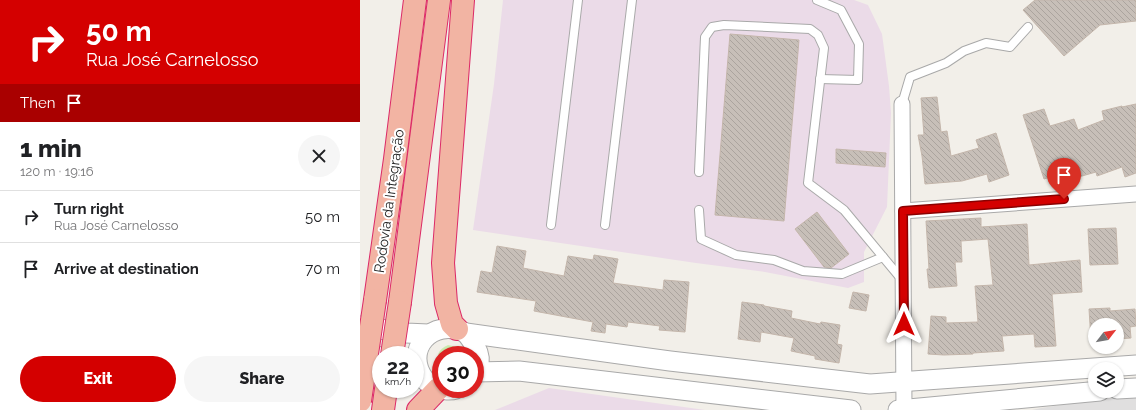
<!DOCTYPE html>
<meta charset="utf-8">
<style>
body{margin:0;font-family:Raleway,sans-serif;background:#f6f6f6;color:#202124;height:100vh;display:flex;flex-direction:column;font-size:15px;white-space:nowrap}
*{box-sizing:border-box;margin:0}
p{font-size:13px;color:#757577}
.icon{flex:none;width:22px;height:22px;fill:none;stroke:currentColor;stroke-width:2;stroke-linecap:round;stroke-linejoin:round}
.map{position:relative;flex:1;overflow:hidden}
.side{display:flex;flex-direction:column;background:#fff;width:360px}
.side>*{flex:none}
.hud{background:#d40000;color:#fff;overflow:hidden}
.needle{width:26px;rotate:59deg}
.controls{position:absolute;left:728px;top:318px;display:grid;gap:8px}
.controls a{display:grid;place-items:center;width:36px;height:36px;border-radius:50%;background:#fff;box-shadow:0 1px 3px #0004;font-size:20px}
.speed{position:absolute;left:12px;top:346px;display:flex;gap:8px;font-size:20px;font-weight:700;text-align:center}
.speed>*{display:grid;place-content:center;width:52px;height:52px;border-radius:50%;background:#fff;box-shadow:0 1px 3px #0004;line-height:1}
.speed small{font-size:10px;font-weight:400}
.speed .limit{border:6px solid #d22;background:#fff;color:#111}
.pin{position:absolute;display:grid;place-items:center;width:34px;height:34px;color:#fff;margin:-41px -17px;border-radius:50% 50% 50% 0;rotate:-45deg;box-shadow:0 0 4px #0007}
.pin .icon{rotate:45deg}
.me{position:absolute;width:44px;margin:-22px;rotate:0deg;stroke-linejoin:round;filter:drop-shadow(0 0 3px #0008)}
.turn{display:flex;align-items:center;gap:14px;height:84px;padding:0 20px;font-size:18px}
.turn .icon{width:52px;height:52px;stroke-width:2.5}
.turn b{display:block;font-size:28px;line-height:34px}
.then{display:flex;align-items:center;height:38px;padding:0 20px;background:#0003;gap:8px;font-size:15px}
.round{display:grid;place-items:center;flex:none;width:42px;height:42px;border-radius:21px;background:#f6f6f6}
.head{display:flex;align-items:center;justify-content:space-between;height:68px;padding:0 20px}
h1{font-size:24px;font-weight:800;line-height:30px}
.cta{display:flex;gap:8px;margin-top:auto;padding:8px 20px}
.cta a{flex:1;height:46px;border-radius:24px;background:#d40000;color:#fff;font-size:16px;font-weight:800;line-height:46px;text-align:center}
.cta a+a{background:#f6f6f6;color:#202124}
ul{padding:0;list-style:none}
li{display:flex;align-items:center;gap:12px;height:52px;padding:0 20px;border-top:1px solid #e0e0e0}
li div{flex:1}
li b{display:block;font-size:15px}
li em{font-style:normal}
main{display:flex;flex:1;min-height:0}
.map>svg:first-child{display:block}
.residential{fill:#e0dfdf}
.industrial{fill:#ebdbe8}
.grass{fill:#cdebb0}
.building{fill:url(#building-back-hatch);stroke:#c4b6ab}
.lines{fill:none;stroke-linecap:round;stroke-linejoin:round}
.service-casing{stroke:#a9a9a9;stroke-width:10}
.minor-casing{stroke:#a9a9a9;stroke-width:17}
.tertiary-casing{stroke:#a9a9a9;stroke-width:21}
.trunk-casing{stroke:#dc2a67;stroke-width:24}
.service{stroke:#fff;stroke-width:8}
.minor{stroke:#fff;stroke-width:15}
.tertiary{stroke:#fff;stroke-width:19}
.trunk{stroke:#f2b4a3;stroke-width:22}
.trunk-bridge-casing{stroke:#dc2a67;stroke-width:24;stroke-linecap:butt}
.trunk-bridge{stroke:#f2b4a3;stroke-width:22}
.route-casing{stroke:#8a0000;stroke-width:10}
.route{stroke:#d40000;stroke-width:7}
.labels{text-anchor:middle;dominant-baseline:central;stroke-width:4;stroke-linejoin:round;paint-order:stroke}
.street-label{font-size:14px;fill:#222;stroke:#fff}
</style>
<main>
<section class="side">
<div class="hud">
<div class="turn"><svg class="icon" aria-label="right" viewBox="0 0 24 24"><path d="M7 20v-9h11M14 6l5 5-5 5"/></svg><div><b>50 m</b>Rua José Carnelosso</div></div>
<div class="then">Then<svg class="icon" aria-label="arrive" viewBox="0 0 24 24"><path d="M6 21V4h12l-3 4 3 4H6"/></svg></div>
</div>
<div class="head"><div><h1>1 min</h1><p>120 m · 19:16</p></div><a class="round"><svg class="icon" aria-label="close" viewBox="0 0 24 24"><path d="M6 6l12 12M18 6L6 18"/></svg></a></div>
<ul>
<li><svg class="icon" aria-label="right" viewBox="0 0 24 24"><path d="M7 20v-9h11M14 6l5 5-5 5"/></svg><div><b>Turn right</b><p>Rua José Carnelosso</p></div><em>50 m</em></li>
<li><svg class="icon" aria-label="arrive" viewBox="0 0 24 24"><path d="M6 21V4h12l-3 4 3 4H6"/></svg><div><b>Arrive at destination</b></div><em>70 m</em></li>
</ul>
<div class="cta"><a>Exit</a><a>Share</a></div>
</section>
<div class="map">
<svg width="776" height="410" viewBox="0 0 776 410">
<defs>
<pattern id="building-back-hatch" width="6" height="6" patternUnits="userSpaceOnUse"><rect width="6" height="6" fill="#c7bfb8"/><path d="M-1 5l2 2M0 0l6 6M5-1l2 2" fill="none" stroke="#aba49e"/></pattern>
</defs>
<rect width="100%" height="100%" fill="#f2efe9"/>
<path class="residential" d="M776,394V410H672L681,408Z"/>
<g class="industrial">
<path d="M143,0H494L508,5L522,34L529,86L531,113L527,207L504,252V282L488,288L405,272L336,263L113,230L134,84Z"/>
<path d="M189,388L345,410H135Z"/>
</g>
<path class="grass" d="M88,345C94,346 99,348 100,355H81V365C75,357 78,349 88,345Z"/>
<g class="building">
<path d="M675,0H776V21L740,25L704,56L663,10Z"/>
<path d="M370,34L439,40L424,221L355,215Z"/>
<path d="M577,97L581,132L587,131L591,156L619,148L616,140L636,133L649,175L629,182L627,174L602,181L565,184L562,156L558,135H564L561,98Z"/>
<path d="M776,104V173L765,177L762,167L737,176L736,172L708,180L706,172L684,179L663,115L684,109L690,126L714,119L718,130L744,120L742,111L762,106V107Z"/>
<path d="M476,149L526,153L525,167L476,163Z"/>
<path d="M457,212L489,254L471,268L464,267L435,229Z"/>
<path d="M621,218V227L667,224L669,265L720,260L722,292L692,294L696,346L675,347L674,334L642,336L644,351L613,353V354L584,355L568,354L571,316L586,317V323L618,322L615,286L633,285L628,239L601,241L602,262H595L597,286L569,288L567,269H569L566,221Z"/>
<path d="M756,228L758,264L730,265L728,229Z"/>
<path d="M137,246L166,251L163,268L204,276L208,256L233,260L234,255L258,259L253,283L303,290L304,280L329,282L325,332L299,330L300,326L268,322L267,327L246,324L245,333L231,331L233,322L174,311L176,301L117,292L121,271L132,273Z"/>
<path d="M493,292L509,295L506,311L489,308Z"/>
<path d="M382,302L404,305V306L432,311L431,318L460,324L461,322L480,325L477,344L482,345L479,363L455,359V356L431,351L434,338L401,332L400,342L378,339Z"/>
<path d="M750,308V311L775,309L776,326L770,327L771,338L757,339V325H735V340H731L729,309Z"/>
</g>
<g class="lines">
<g class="service-casing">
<g id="service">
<path d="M457,0L481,10L499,44L498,80L460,79"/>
<path d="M542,104L550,77L586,63L604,51L626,43L650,47L668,27"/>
<path d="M339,172L345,37L352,27L364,25L450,29L458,35L464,48L448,183L484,210L543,281"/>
<path d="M339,210L341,239L376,255L414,260L443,271L482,274L523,257"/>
<path d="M191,225L218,0"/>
<path d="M245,225L272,0"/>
</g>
</g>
<g class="minor-casing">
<g id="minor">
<path d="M542,104L544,409"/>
<path d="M543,211L776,194"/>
</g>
</g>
<g class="tertiary-casing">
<g id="tertiary">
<path d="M0,326L46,333L68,334"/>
<path d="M106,333C116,346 125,358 115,374"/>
<path d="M0,354L21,357"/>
<path d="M116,372L159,371L491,410"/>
<path d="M96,389C90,391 80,390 75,387C72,385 67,383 65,380C42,351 72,316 106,333L310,361L510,384L776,365"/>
<path d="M757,389L776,388"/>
<path d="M538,410L740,391"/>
</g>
</g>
<g class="trunk-casing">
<g id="trunk">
<path d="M15,300L35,159L55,0"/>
<path d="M40,302L79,0"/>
<path d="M97,329L92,324L86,303L83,263L103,0"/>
<path d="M23,410L26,389"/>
<path d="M58,410L78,389"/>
</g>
</g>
<use href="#service" class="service"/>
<use href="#minor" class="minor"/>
<use href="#tertiary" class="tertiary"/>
<use href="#trunk" class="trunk"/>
<g class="trunk-bridge-casing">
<g id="trunk-bridge">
<path d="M32,355L40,302"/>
<path d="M0,401L15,300"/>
</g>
</g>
<use href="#trunk-bridge" class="trunk-bridge"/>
</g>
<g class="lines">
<g class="route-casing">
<path id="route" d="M544,324L543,211L704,199"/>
</g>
<use href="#route" class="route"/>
</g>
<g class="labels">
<g class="street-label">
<text transform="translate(29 201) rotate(-82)">Rodovia da Integração</text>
</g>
</g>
</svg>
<div class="controls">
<a><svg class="needle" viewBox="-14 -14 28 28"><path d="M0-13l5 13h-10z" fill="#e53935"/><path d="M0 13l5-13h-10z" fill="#757577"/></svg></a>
<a><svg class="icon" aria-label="layers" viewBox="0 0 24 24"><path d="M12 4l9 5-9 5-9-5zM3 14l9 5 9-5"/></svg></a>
</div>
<div class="speed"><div>22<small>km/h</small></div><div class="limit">30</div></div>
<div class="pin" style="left:704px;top:199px;background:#d93025"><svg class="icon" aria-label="arrive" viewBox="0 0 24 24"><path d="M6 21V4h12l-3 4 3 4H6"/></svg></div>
<svg class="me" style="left:544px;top:324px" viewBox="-20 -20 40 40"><path d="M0-17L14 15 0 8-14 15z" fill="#d40000" stroke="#fff" stroke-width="4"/></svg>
</div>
</main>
